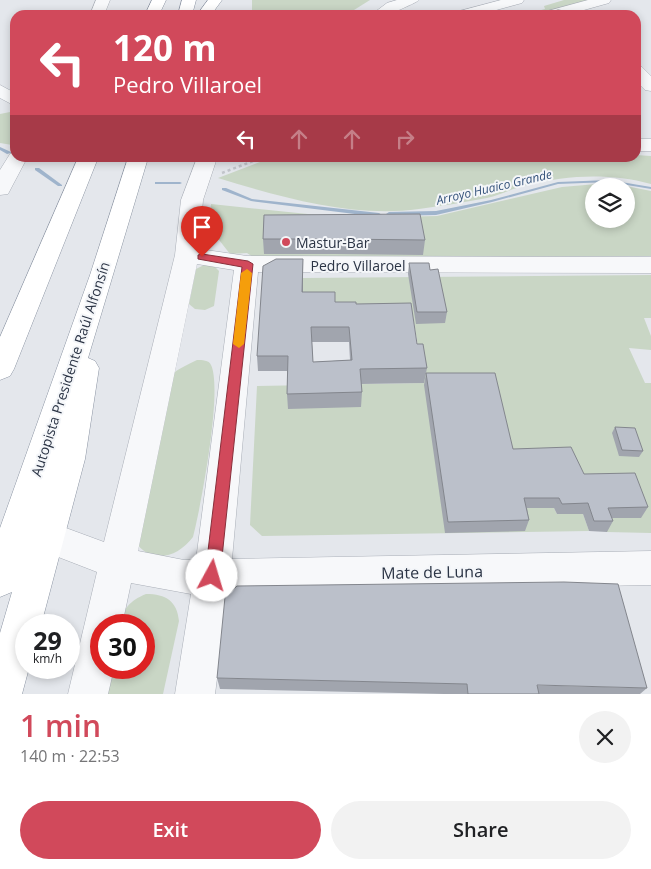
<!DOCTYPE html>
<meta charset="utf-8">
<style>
body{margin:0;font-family:"Open Sans",sans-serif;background:#f2f2f2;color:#202124;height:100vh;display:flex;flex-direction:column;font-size:19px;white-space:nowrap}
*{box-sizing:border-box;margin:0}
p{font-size:16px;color:#757577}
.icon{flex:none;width:28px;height:28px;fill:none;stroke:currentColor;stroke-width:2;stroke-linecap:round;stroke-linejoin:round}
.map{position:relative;height:694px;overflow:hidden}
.sheet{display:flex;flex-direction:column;background:#fff;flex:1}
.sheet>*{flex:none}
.banner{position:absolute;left:10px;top:10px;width:631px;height:152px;border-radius:15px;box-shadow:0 2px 8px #0003;background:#d1495b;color:#fff;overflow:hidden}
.controls{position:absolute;left:585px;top:178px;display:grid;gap:10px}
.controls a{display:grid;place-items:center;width:50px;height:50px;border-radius:50%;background:#fff;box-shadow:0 2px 8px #0003;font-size:25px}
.speed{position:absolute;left:15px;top:614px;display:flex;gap:10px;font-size:25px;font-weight:700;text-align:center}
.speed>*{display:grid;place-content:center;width:65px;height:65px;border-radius:50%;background:#fff;box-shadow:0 2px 8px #0003;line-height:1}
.speed small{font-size:12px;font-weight:400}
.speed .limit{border:8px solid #d22;background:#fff;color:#111}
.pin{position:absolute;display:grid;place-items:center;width:42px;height:42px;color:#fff;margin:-51px -21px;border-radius:50% 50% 50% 0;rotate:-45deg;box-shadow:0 0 5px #0007}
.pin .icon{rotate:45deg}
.me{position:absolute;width:55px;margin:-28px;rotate:6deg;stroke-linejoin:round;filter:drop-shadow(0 0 4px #0008)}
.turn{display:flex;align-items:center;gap:18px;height:105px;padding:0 20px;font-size:22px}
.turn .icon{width:65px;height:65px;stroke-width:2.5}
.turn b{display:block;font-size:35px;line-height:42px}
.lanes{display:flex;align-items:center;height:48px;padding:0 20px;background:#0003;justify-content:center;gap:25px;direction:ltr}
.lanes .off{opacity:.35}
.round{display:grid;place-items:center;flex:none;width:52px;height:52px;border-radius:26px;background:#f2f2f2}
.headline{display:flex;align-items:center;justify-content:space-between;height:85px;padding:0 20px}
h1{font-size:30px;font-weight:600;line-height:38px;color:#d1495b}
.primary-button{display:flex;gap:10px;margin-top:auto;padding:10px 20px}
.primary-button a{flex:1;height:58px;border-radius:30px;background:#d1495b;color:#fff;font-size:20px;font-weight:600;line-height:58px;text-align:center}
.primary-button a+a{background:#f2f2f2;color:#202124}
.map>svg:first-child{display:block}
.green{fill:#c9d6c5}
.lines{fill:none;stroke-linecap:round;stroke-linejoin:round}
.stream{fill:#9fb4cc;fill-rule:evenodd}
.minor-casing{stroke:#a9aeb7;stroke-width:1}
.highway-casing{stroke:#8b94a3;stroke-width:1}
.path{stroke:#c2c5cb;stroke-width:2.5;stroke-dasharray:3 3;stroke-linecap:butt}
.minor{fill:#f7f8fa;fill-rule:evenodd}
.highway{fill:#fff;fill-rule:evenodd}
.wall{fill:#a1a5ae;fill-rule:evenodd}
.shaded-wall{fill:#83868d}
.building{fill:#bbc0ca;stroke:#83868d;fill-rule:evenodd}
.route{fill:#d1495b;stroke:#882f3b}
.slow{fill:#f59e0b}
.poi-dot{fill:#d1495b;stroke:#f4f6f9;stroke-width:2}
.labels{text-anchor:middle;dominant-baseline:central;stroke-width:4;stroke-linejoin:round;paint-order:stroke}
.far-water-label{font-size:12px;font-style:italic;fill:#34527a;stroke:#f4f6f9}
.poi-label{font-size:14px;fill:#2b3445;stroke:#f4f6f9;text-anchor:start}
.street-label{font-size:14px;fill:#2b3445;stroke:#f4f6f9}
.near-street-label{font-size:16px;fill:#2b3445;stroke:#f4f6f9}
</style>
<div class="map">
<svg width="651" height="694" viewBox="0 0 651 694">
<rect width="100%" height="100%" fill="#e4e7ec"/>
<g class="green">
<path d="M252,0H370L346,15H252Z"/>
<path d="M564,0H593L539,15H523L545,9L544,6Z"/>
<path d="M10,112L15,115V138L12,145L0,143V114Z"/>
<path d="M636,155L651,156V184C610,173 568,175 527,185C513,188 501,195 487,198C465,202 442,206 419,209C352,218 281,197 218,178L265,160L340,158H636Z"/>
<path d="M597,184L624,186H594V219H626V186L651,191V256L256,259L247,253L230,254L209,227L211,204L347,218L437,216L562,187Z"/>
<path d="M204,265L214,266L219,271L214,306L205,310L195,309L189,304L196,269Z"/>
<path d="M651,275V318H644L651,336V350L629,348L645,383H651V533L607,532L591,486L539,508H554L557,514H583L589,531L262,536L250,525L257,386L424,383L413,316L261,318L303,293V278Z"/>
<path d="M197,360C202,360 209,360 211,365C223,390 201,506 193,537C178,557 151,566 135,541L170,376C179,368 187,365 197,360Z"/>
<path d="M146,594C166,594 177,601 179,621L163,694H103L108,668H144V625H117C124,609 129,601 146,594Z"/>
</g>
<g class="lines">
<g class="stream">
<path d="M0,147L11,152V153L7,154L0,150Z"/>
<path d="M35,168H39L62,185V186H58L35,170Z"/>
<path d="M609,180L651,187V189L609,182L558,184L492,202L436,215L389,216L386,214L389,212L436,211L491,200L558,182Z"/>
<path d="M155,182H180L182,183L180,184H155Z"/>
<path d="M222,188H226L252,199L379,213L382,215L379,217L251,201L222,190Z"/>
</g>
<g class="minor-casing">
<g id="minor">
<path d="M96,0H110L104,15H90Z"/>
<path d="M397,0H419C418,2 390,14 387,15C382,16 376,15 371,15L387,3Z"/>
<path d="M501,0H524L522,3L478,15H454L456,12Z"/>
<path d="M588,0H611L609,3L566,15H542L544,12Z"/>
<path d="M636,66L642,67L651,76V91L645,90L636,81Z"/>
<path d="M0,85L15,93V106L0,98Z"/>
<rect x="636" y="139" width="15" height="12"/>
<path d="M15,152V158H27L8,194L0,195V170L10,154Z"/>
<path d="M197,158H217L203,200L199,249L247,256L651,257V273L258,272L232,559L651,551V585L228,593L215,694H175L191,594L131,583L122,625H101V668H114L108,694H68L97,572L35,548L30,537L35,526L47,521L104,542L175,255L181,200ZM197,264L234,270L196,560H184L138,551Z"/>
</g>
</g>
<g class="highway-casing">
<g id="highway">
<path d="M152,0H166L159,15H145Z"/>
<path d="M182,0H196L192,15H178Z"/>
<path d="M208,0H222L211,15H197Z"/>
<path d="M78,158H98L14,369L10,376L0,380V337Z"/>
<path d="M128,158H148L88,358L95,361L99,368L85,459L41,625H26V668H29L22,694H0V633L12,592L0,597V528L90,275Z"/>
</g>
</g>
<path class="path" d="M222,173L261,158"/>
<use href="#minor" class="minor"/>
<use href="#highway" class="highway"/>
</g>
<g class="wall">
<path d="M264,215L425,240L423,255L335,254H264L263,239Z"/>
<path d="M303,259V292L335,302L356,304L417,344L427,368L424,383L361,384L362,392L361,407L288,409L287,394V371H258L257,356ZM312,342H349L350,360L313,362Z"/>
<path d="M409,263L430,270L447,312L445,323L416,324L408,274Z"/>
<path d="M426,373L513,449L584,474L648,507L641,518H612L613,521L607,532L589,531L583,514H557L554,508H527L529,520L525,531L445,533L424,385Z"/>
<path d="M615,427L643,451L639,457L619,456L612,433Z"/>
<path d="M217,678L647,688L640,694H444L220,689Z"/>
</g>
<path class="shaded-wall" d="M303,259V274L302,307V292Z"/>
<g class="building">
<path d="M558,10L564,11L568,15H539Z"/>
<path d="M420,214L425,240L335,239H263L264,215Z"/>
<path d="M276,259H303L302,292H335V302H356V304L411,303L417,344H423L427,368L360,369L362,392L287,394L288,356H257L263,266ZM311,327H349L352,360L313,362Z"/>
<path d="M409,263H429L430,270L438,269L447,312H417Z"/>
<path d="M426,373H495L513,449L571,447L584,474L635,473L648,507L608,508L613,521H594L588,503L562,504L559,498H524L529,520L448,522Z"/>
<path d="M615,427L635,428L643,451L622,450Z"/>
<path d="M564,582L618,584L647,688L537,685L539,694H468L467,684L217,678L225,597L237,586Z"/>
</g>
<path class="route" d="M202,254L248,261L253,264L220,576L218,581L212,583L207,581L205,576L242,267L198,259V255Z"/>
<path class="slow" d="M247,269L252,273L244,344L239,348L233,344L241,273Z"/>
<circle class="poi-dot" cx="286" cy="242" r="5"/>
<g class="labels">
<g class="far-water-label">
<text transform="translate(494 187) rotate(-13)">Arroyo Huaico Grande</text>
</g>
<g class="poi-label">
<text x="296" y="242">Mastur-Bar</text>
</g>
<g class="street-label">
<text x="358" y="265">Pedro Villaroel</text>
<text transform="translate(70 369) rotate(-72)">Autopista Presidente Raúl Alfonsín</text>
</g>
<g class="near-street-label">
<text transform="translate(432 572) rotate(-1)">Mate de Luna</text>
</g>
</g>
</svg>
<div class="controls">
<a><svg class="icon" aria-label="layers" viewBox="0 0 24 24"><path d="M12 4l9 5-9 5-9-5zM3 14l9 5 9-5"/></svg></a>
</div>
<div class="speed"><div>29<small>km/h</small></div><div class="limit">30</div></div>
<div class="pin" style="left:202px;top:257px;background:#d93025"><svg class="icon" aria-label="arrive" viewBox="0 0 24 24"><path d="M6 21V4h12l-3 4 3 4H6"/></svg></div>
<svg class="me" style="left:212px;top:576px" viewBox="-20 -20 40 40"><circle r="19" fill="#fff"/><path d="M0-13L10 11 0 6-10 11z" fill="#d1495b"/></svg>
<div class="banner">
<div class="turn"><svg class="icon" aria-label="left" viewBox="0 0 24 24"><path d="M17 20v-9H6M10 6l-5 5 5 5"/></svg><div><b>120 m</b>Pedro Villaroel</div></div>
<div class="lanes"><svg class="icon" aria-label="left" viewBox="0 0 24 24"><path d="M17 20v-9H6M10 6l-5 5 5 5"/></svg><svg class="icon off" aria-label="ahead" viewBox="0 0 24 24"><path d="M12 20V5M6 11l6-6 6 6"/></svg><svg class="icon off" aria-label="ahead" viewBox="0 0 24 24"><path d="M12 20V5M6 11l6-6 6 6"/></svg><svg class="icon off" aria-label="right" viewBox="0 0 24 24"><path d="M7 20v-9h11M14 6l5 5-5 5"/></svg></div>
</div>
</div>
<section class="sheet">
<div class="headline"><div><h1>1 min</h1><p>140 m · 22:53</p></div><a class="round"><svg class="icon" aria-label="close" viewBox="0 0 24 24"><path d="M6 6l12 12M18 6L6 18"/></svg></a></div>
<div class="primary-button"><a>Exit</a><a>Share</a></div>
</section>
